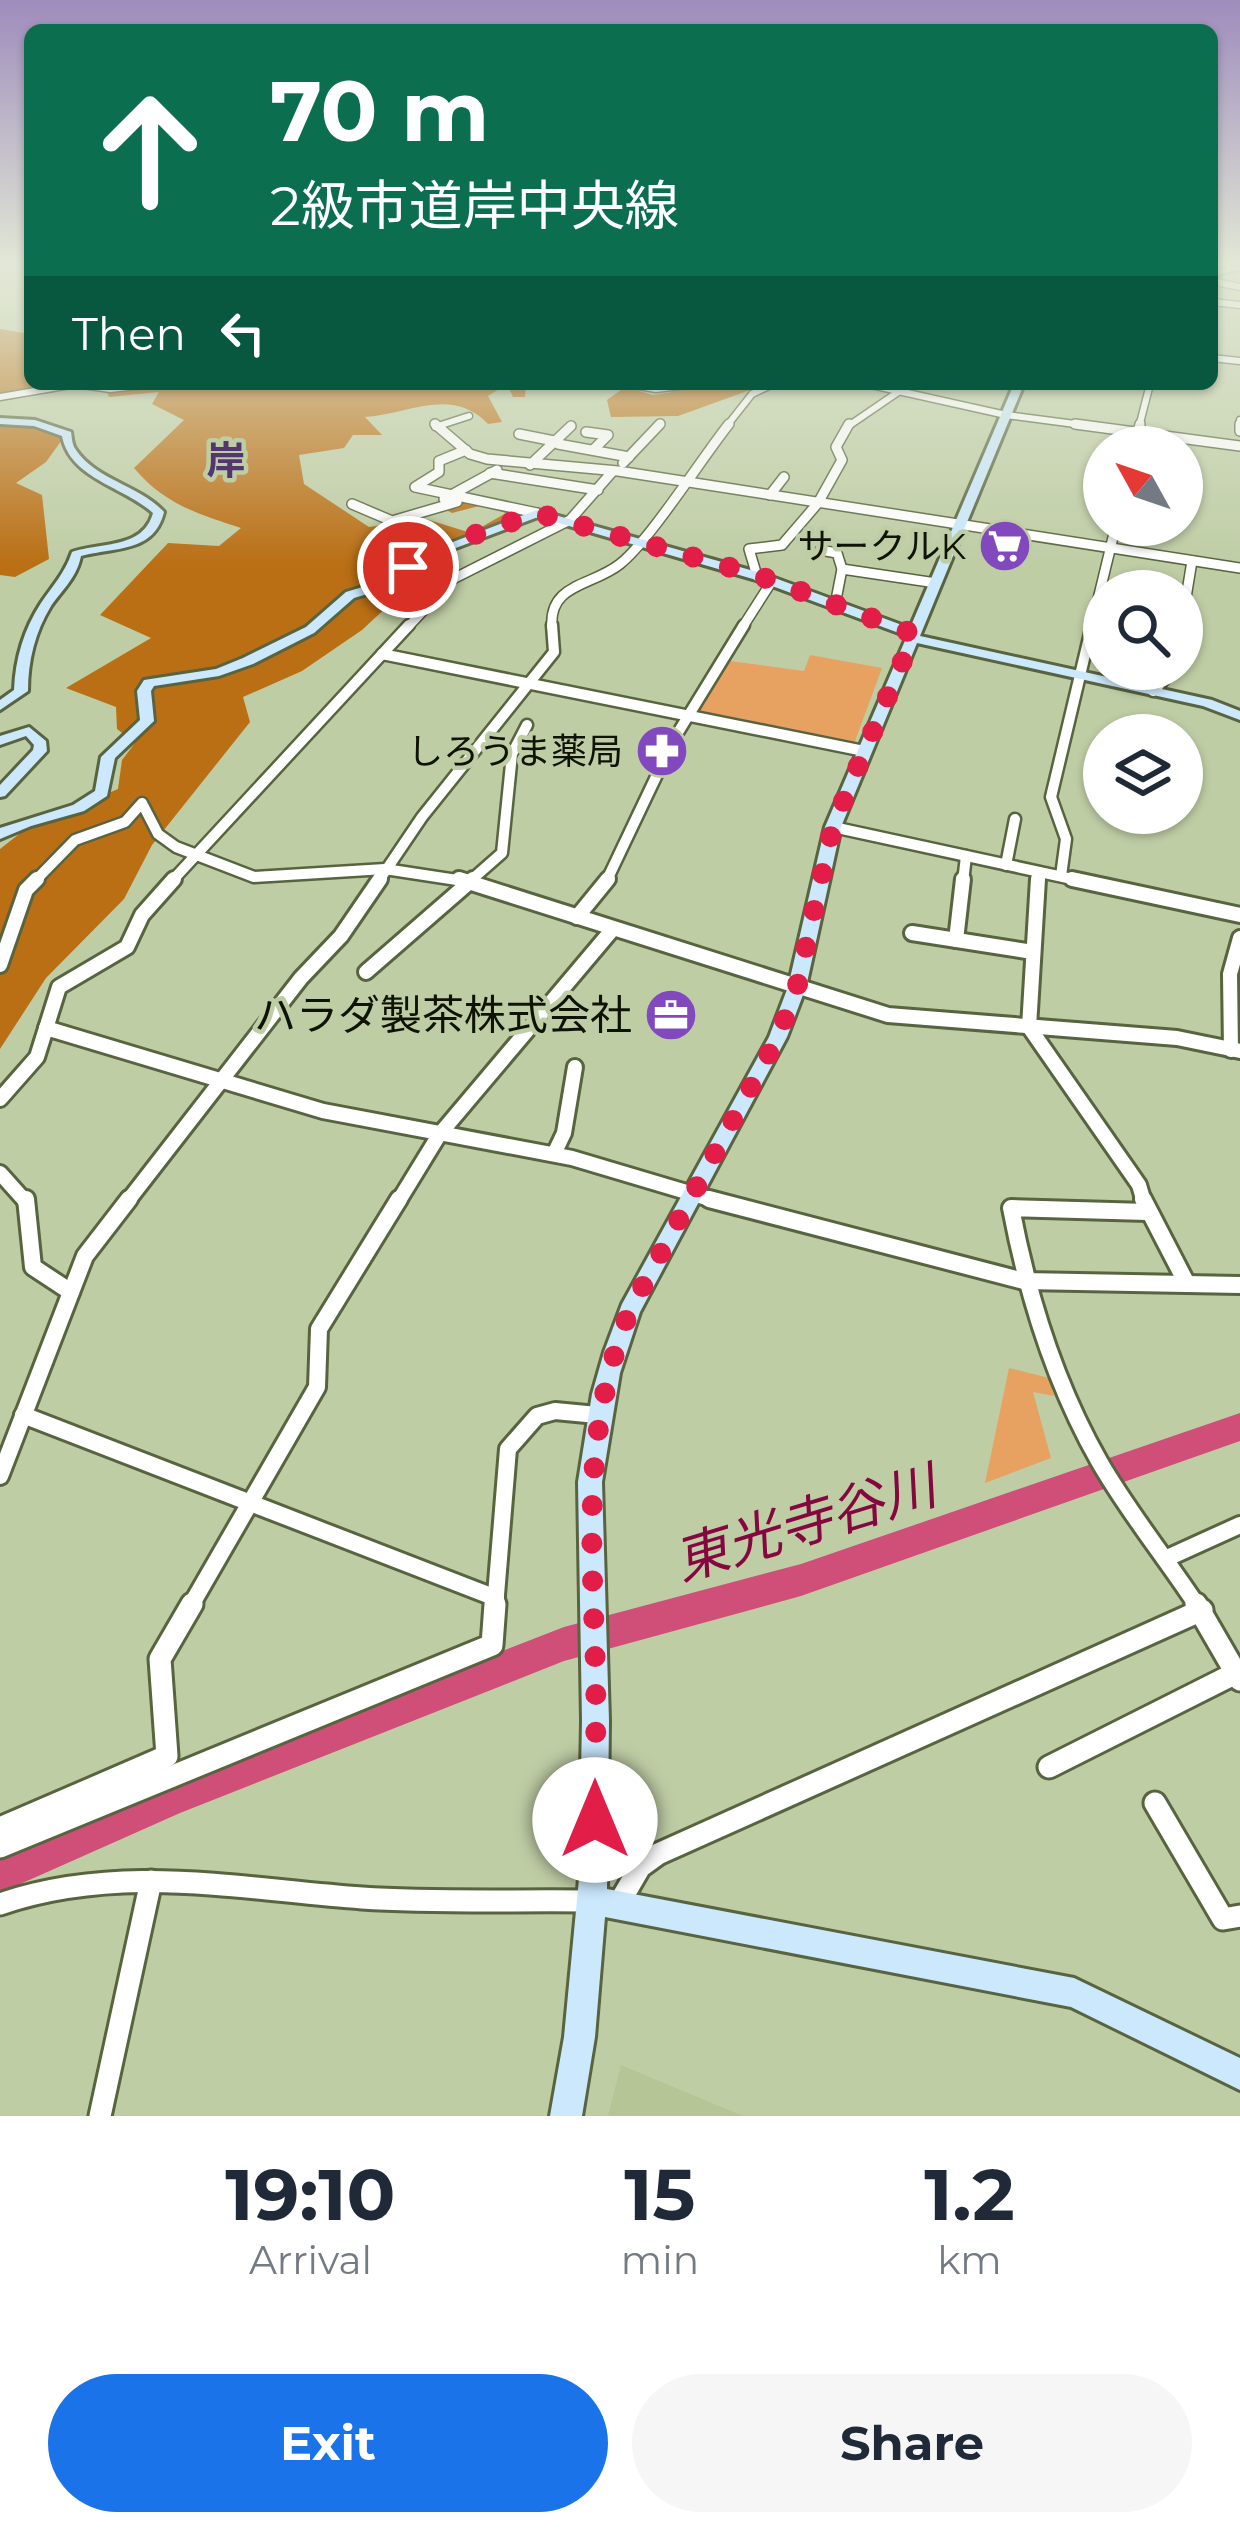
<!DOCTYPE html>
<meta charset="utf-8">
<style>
body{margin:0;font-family:Montserrat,"Noto Sans JP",sans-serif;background:#f6f6f7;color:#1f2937;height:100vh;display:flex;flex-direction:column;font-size:45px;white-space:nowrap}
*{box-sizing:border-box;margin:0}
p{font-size:39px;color:#747a83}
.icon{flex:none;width:66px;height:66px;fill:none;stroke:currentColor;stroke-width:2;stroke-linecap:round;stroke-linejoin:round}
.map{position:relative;height:2116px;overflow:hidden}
.details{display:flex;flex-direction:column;background:#fff;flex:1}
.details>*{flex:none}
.banner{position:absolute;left:24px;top:24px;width:1194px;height:366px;border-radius:18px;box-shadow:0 3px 9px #0004;background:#0b6e4f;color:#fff;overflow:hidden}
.needle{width:78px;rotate:310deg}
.fabs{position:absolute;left:1083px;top:426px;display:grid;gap:24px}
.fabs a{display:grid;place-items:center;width:120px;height:120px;border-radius:50%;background:#fff;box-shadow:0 3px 9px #0004;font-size:60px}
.pin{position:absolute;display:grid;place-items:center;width:102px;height:102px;color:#fff;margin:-51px;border:6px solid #fff;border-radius:50%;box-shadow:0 3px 12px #0007}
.me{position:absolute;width:132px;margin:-66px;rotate:0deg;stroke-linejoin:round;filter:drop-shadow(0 0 9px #0008)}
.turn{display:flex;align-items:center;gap:42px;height:252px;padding:0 48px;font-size:54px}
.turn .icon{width:156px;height:156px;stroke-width:2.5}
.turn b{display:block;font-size:84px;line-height:102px}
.then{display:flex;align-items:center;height:114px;padding:0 48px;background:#0003;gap:24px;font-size:45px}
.eta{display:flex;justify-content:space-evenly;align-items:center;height:204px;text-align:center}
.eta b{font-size:72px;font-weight:700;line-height:84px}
.primary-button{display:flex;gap:24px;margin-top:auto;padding:24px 48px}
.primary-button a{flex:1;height:138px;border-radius:72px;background:#1a73e8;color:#fff;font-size:48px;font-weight:700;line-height:138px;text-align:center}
.primary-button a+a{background:#f6f6f7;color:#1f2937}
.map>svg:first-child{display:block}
.built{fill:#b5c596}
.green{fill:#e7a261}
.forest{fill:#ba6f15}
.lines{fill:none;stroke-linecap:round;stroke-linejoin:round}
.stream{stroke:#cf4f79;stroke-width:3}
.river{fill:#cf4f79;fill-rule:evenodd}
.street-far5-casing{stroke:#58633f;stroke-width:9}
.street-far4-casing{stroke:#58633f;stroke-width:12}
.street-far3-casing{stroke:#58633f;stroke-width:15}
.street-far2-casing{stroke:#58633f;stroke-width:20}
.street-far1-casing{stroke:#58633f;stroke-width:22}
.street-casing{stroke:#58633f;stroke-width:27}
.secondary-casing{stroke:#58633f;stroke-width:6}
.street-far5{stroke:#fff;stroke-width:6}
.street-far4{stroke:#fff;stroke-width:9}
.street-far3{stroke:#fff;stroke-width:10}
.street-far2{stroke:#fff;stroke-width:14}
.street-far1{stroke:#fff;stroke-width:16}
.street{stroke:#fff;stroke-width:21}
.secondary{fill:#cbe8fd;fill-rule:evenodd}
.route{stroke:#e11d48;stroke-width:21;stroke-dasharray:0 37.8}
.labels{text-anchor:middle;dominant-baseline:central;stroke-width:9;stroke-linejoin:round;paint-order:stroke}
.far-poi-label{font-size:36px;fill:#0f1305;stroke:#bfcda5;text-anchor:end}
.far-quarter-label{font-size:39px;font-weight:bold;fill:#513671;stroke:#bfcda5}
.poi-label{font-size:42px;fill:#0f1305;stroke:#bfcda5;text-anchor:end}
.near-water-label{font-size:54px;font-style:italic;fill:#850740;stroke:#bfcda5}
</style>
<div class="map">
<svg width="1240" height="2116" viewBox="0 0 1240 2116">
<rect width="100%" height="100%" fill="#bfcda5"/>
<path class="built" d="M621,2065L743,2116H608Z"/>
<g class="green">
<path d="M810,655L882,668L854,744L699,713L730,661L804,671Z"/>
<path d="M1009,1368L1049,1378L1054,1396L1033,1392L1051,1458L985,1483Z"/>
</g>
<g class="forest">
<path d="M0,329L30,334V384L69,385L52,393L0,398Z"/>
<path d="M104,384H526L525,397H513L507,384L488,396L502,422L488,424C452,386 409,414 365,417L382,435H353L344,448L299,455L304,484L369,527L426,519L471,533L506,513L483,505L452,513L445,509L464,502L510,509L517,525L447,551L362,630L302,671L243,697L250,722L152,845L124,899L46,978L0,1049V849L28,827L118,789L122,760L135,743L117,729L116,707L66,688L151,638L100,615L168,543L219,546L241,528C198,514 164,504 134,468L184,420L152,404L159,392L109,397Z"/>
<path d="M677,384H767L678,416L611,417L607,400L625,387L653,395L672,392Z"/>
<path d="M0,420L47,423L64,437L46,462L16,483L42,495L49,559L15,577L0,575Z"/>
</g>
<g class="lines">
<path class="stream" d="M1212,269L1221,267"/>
<path class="river" d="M1240,1413V1441L801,1596L564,1661L180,1813L0,1893V1855L172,1780L564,1627L801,1564Z"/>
<g class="street-far5-casing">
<g id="street-far5">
<path d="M1212,281L1240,287"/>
<path d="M1212,302L1240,305"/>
<path d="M1212,358L1240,361"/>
<path d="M627,384L656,389L695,384"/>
<path d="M867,384L1006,415L1098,427"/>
<path d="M0,397L76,384L110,389L155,384"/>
<path d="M1240,420V427"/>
<path d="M435,427L469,416"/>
<path d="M657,427L661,423"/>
<path d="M726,427L752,394L773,384"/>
<path d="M847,427L904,388"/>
<path d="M1139,427L1150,384"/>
</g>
</g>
<g class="street-far4-casing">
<g id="street-far4">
<path d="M435,424L470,454L487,459L618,471L1240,568"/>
<path d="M1075,424L1240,446"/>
<path d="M1240,424V431"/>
<path d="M586,432L608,435L594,449"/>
<path d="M1138,433L1140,424"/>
<path d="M519,434L559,442"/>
<path d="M558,444L629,457"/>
<path d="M466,450L439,461V472L415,487L537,513"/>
<path d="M623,463L660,424"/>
<path d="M530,465L571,426"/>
<path d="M490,473L598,490"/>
<path d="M770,495L784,477"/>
<path d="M444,499L497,470"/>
<path d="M352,504L392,521L457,502"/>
<path d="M820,550L837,553L842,569"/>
<path d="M757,576L749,549L782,545L818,503L842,460L836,447L849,424"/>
<path d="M835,605L842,569L936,583"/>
<path d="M1182,622L1192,561"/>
<path d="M407,628L453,579L570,520L613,471"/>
<path d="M552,628C548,583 593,586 620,564C651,539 701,459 729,424"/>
<path d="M742,628L772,581"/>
<path d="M1091,628L1116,525"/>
</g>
</g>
<g class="street-far3-casing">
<g id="street-far3">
<path d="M382,654L864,751"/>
<path d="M1153,691L1174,669"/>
<path d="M833,827L1086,882"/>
<path d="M1006,865L1015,819"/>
<path d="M1061,876L1066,839L1051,797L1092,625"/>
<path d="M34,882L75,840L125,822L142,803L158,834L176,847L254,877L385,869L470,882"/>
<path d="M171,882L409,625"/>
<path d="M378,882L422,817L554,652L552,625"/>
<path d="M469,882L502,853L512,754L527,725"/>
<path d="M606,882L674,739L744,625"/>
<path d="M963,882L966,856"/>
<path d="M1037,882L1038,872"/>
</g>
</g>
<g class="street-far2-casing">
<g id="street-far2">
<path d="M459,879L888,1015L1177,1038L1240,1051"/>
<path d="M1038,879L1029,1027L1139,1185L1144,1202"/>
<path d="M1072,879L1240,915"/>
<path d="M577,917L608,879"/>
<path d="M912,933L1033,952"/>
<path d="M956,940L963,879"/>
<path d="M0,965L26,890L37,879"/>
<path d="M366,972L473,879"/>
<path d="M46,1028L323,1111L572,1158L720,1202"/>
<path d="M1231,1050L1230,974L1240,938"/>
<path d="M0,1099L37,1057L59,987L127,947L142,915L174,879"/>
<path d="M554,1154L564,1133L575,1067"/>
<path d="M0,1173L26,1202"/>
<path d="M127,1202L301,978L341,936L380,879"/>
<path d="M398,1202L439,1135L612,930"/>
</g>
</g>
<g class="street-far1-casing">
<g id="street-far1">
<path d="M26,1199L33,1267L71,1292"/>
<path d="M709,1199L1024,1281L1240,1285"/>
<path d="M1143,1199L1187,1284"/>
<path d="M1147,1212L1011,1208C1028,1297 1054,1382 1099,1461C1128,1512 1166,1558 1198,1607"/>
<path d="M23,1415L496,1598"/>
<path d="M0,1476L85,1256L129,1199"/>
<path d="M1165,1559L1240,1525"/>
<path d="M190,1607L317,1387L319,1329L399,1199"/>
<path d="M495,1607L508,1449L537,1416L555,1411L597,1415"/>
</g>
</g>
<g class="street-casing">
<g id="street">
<path d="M1196,1604L1240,1680"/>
<path d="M1049,1767L1240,1671"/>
<path d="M1155,1803L1223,1919L1240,1916"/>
<path d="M0,1828L167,1756L160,1659L192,1604"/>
<path d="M0,1847L492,1645L495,1604"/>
<path d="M0,1904C121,1863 238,1889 362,1898C437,1903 514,1900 590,1901"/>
<path d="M618,1905L640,1867L658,1854L1202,1610"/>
<path d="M100,2116L151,1881"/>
</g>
</g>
<g class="secondary-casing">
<g id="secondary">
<path d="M1232,267H1240V269L1212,276V272Z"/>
<path d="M1014,384H1024L920,636L1212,700L1240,711V720L1203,706L917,643L841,827L806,987L787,1037L640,1312L620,1373L602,1482L609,1721L607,1889L1074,1978L1240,2058V2090L1071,2007L605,1917L595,2037L582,2116H550L564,2037L579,1879L582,1721L578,1482L592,1394L604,1352L622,1304L769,1037L788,987L825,827L907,636L753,579L538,517L432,557L397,585L354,598L314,633L253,664L219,676L154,686L151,691L154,721L115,758L107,796L84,811L31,826L0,839V828L73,805L95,791L101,757L140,720L137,691L144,680L216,669L243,658L306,627L346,592L389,579L424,553L537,510L761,573L910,628Z"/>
<path d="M0,418L35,420L71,432C72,438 72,445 76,450C96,480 141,486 164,512C154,553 115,547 81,556C77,577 63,589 51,606C35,632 28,661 28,691L0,710V700L14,690C15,659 24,629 41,603C53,585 65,573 72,552C102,542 143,549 153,513C125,487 70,479 62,436L34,426L0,424Z"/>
<path d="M29,727L46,741L47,751L5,796L0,797V785L33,750L34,745L26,736L0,745V736Z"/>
</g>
</g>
<use href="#street-far5" class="street-far5"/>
<use href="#street-far4" class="street-far4"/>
<use href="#street-far3" class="street-far3"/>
<use href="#street-far2" class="street-far2"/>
<use href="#street-far1" class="street-far1"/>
<use href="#street" class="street"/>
<use href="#secondary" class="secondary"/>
</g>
<linearGradient id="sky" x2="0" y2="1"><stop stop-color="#9e8cbc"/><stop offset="0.47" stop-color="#e2e8d6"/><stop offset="1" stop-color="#e2e8d6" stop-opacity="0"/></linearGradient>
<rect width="1240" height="563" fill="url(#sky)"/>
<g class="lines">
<path class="route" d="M408,567L448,544L537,513L757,575L914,634L833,826L797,987L778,1037L630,1310C583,1428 591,1530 595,1654C597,1710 595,1765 595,1820"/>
</g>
<defs>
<g id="supermarket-disc" transform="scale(2.7)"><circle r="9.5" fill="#8249bf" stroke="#bfcda5"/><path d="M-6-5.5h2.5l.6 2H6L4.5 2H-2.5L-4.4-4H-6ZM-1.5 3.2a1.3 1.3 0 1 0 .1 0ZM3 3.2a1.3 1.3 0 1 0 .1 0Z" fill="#fff"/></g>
<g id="pharmacy-disc" transform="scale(2.7)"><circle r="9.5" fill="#8249bf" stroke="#bfcda5"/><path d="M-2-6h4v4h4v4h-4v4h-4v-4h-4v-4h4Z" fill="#fff"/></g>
<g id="office-disc" transform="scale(2.7)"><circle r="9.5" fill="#8249bf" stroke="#bfcda5"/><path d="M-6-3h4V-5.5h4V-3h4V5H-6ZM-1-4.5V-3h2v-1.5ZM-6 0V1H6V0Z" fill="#fff"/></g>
</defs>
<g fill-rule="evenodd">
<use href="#supermarket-disc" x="1005" y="546"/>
<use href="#pharmacy-disc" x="662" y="751"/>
<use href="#office-disc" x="671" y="1015"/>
</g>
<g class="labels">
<g class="far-poi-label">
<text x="966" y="546">サークルK</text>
<text x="623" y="751">しろうま薬局</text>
</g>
<g class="far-quarter-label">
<text x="226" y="460">岸</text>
</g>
<g class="poi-label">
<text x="632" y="1015">ハラダ製茶株式会社</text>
</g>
<g class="near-water-label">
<text transform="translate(805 1523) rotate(-17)">東光寺谷川</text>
</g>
</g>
</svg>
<div class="fabs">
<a><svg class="needle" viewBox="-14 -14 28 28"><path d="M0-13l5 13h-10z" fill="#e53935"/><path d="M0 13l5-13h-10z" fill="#747a83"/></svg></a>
<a><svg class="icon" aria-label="search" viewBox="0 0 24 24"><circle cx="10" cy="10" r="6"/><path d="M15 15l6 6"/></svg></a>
<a><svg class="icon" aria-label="layers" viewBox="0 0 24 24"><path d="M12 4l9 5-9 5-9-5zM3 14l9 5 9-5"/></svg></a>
</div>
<div class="pin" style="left:408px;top:567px;background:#d93025"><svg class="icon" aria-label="arrive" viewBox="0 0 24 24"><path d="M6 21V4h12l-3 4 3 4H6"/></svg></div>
<svg class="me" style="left:595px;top:1820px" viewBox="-20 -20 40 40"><circle r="19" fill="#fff"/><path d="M0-13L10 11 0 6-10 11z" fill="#e11d48"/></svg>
<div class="banner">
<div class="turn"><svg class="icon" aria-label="ahead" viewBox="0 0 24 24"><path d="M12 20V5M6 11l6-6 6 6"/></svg><div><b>70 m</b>2級市道岸中央線</div></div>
<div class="then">Then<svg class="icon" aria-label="left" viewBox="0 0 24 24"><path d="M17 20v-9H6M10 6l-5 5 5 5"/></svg></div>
</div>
</div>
<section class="details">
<div class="eta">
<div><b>19:10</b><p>Arrival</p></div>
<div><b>15</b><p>min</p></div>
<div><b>1.2</b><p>km</p></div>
</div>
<div class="primary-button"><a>Exit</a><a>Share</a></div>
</section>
